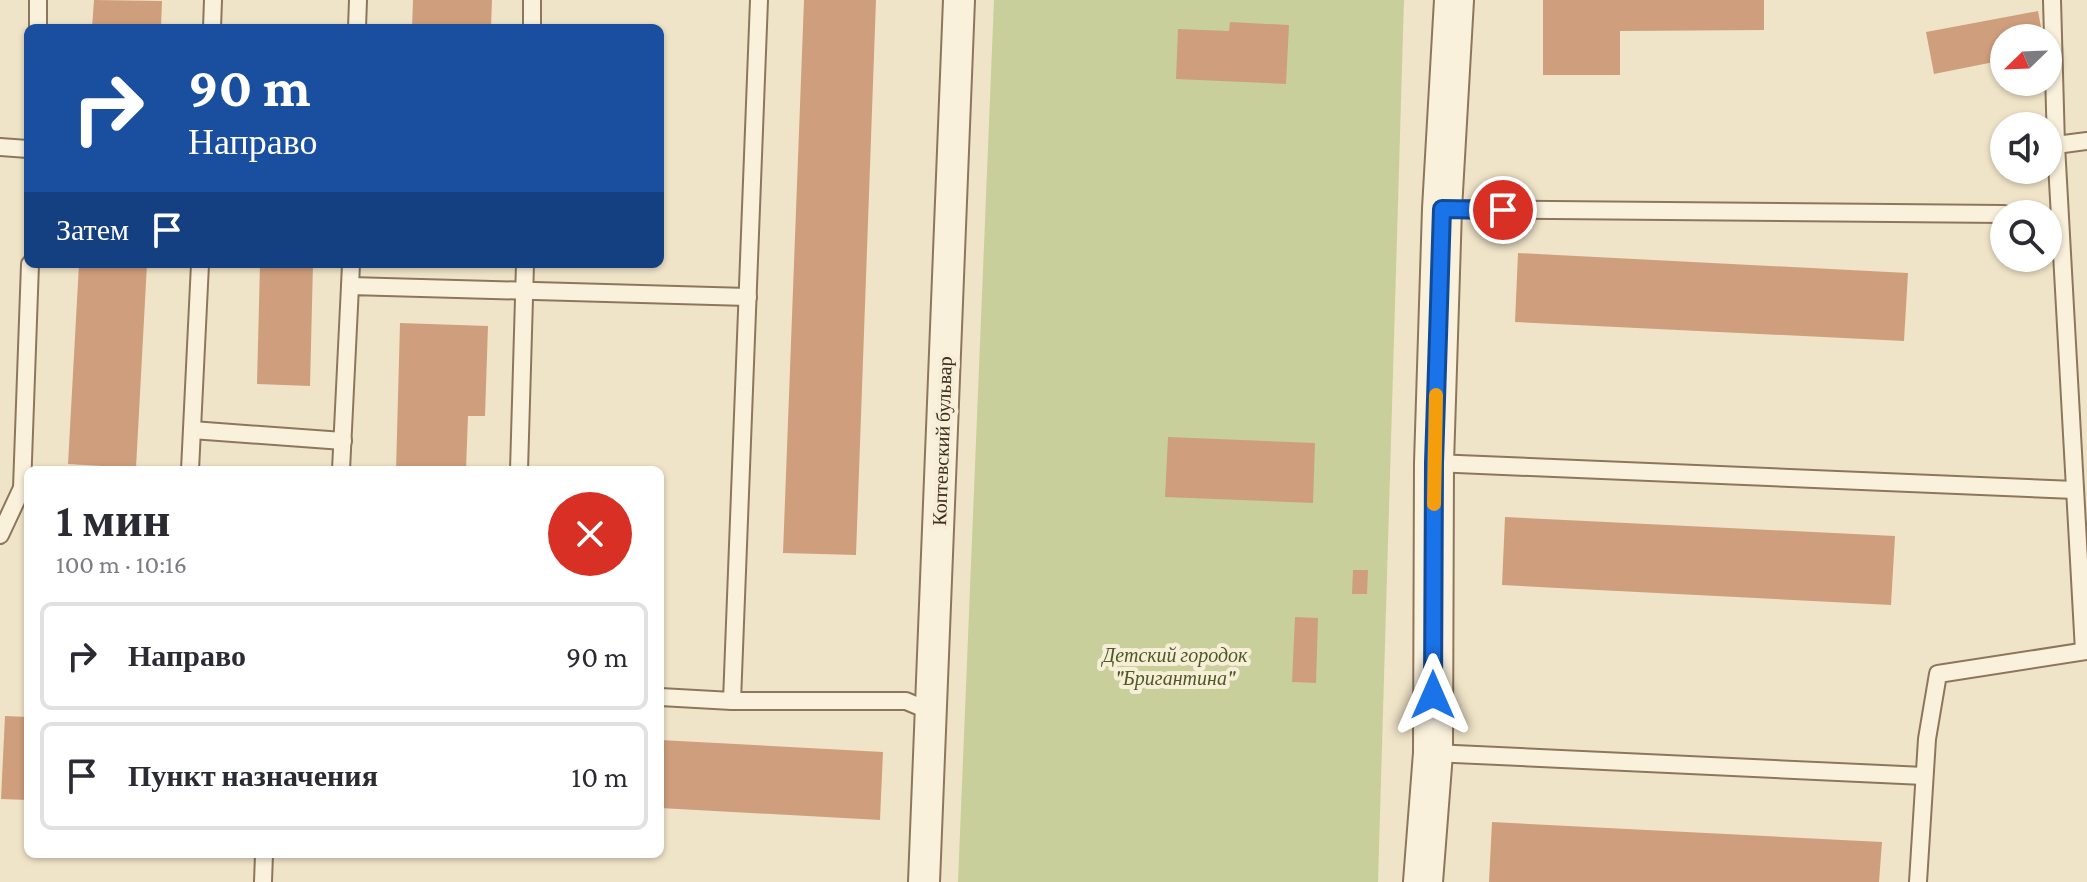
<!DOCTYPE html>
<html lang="ru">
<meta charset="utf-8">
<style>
body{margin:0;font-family:"Crimson Pro",serif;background:#f2f2f3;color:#2b2b33;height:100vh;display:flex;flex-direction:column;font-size:30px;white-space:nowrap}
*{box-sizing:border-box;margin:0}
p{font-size:26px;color:#7c7c81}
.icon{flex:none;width:44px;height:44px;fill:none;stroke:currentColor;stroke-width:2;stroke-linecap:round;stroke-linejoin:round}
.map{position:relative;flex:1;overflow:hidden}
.drawer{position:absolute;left:24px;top:466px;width:640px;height:392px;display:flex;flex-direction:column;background:#fff;border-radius:12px;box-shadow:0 2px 6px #0004}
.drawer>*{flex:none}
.banner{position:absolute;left:24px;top:24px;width:640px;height:244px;border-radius:12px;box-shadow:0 2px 6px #0004;background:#1a4fa0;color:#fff;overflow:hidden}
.needle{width:52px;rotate:247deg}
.controls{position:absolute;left:1990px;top:24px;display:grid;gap:16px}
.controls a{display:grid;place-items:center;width:72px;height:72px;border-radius:50%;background:#fff;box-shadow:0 2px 6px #0004;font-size:40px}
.pin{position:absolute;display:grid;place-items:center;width:68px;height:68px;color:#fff;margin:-34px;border:4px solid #fff;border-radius:50%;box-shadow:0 2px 8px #0007}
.me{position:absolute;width:88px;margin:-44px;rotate:0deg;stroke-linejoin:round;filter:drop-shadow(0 0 6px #0008)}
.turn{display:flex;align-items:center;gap:28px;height:168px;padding:0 32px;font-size:36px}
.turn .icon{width:104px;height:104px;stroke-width:2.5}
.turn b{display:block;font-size:56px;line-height:68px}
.then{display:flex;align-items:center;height:76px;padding:0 32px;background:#0003;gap:16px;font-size:30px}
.round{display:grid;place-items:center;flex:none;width:84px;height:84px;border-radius:42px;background:#f2f2f3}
.headline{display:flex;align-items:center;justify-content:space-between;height:136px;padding:0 32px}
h1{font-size:48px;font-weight:600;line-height:60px}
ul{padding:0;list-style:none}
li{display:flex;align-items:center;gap:24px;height:108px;margin:0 16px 12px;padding:0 16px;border:4px solid #e1e1e2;border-radius:12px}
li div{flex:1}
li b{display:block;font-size:30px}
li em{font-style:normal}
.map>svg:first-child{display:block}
.green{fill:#c9cf9b}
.building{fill:#cf9f7d}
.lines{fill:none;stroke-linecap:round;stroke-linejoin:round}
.service-casing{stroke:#8d765c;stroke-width:20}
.minor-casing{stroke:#8d765c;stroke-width:34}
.tertiary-casing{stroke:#8d765c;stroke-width:42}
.service{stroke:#faf1dc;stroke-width:16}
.minor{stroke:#faf1dc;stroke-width:30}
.tertiary{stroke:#faf1dc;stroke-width:38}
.route-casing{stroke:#114b97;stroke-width:20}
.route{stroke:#1a73e8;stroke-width:14}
.slow{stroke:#f59e0b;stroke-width:14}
.labels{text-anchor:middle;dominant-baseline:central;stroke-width:8;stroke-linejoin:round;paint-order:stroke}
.street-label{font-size:20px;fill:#3d2e20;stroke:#f7eed8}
.park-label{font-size:20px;font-style:italic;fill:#4d5a26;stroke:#f7eed8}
</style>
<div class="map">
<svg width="2087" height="882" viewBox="0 0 2087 882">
<rect width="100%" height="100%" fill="#f0e4c8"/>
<path class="green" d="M994,0H1404L1378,882H958Z"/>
<g class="building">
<path d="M94,0L162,1L161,28H92Z"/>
<path d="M413,0H492L491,28H412Z"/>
<path d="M804,0H876L856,555L783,553Z"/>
<path d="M1543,0H1764V30L1620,31V75H1543Z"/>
<path d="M2038,11L2043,38H2004V60L1934,74L1926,32Z"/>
<path d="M1230,22L1289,25L1286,84L1176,79L1178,29L1229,31Z"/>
<path d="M1518,253L1908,273L1904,341L1515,322Z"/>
<path d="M79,264H147L136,468L68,464Z"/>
<path d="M260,264H313L310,386L257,384Z"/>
<path d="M400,323L488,326L485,416H468L466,470H396Z"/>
<path d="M1168,437L1315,443L1313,503L1165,497Z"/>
<path d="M1505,517L1895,536L1891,605L1502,585Z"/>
<path d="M1353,570H1368L1367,594H1352Z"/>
<path d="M1295,617L1318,618L1316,683L1292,682Z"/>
<path d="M5,716L28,717V800L1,799Z"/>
<path d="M660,740L883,752L880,820L660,808Z"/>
<path d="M1492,822L1882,842L1879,882H1489Z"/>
</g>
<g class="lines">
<g class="service-casing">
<g id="service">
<path d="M2052,0L2056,145L2084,651"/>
<path d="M38,28V0"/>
<path d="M212,28L213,0"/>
<path d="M357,28L358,0"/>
<path d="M532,28V0"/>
<path d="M2056,145L2087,141"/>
<path d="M0,147L28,149"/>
<path d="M1442,209L2004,214"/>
<path d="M350,286L351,264"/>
<path d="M192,430L343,441"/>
<path d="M1434,463L2075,490"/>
<path d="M190,470L200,264"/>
<path d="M341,470L350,286L748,297"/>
<path d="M519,470L525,264"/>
<path d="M28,488H22L30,264"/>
<path d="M0,535L22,488"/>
<path d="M660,697L732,701H906L932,712"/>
<path d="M732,701L759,0"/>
<path d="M1433,753L1924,776"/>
<path d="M263,882L264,854"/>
<path d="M1918,882L1927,739L1938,674L2087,651"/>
</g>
</g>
<g class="minor-casing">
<path id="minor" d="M924,882L959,0"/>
</g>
<g class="tertiary-casing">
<path id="tertiary" d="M1423,882L1433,753L1434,463L1442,209L1454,0"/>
</g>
<use href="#service" class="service"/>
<use href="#minor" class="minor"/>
<use href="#tertiary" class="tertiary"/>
</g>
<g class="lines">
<g class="route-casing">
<path id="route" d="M1433,695L1434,463L1442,209L1503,210"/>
</g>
<use href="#route" class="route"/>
<path class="slow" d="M1434,504L1436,395"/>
</g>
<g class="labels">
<g class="street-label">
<text transform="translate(942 441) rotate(-88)">Коптевский бульвар</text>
</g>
<g class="park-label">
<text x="1175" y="655">Детский городок<tspan x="1175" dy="23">"Бригантина"</tspan></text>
</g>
</g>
</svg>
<div class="controls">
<a><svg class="needle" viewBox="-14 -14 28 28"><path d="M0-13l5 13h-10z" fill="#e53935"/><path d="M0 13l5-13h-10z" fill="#7c7c81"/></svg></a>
<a><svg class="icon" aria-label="sound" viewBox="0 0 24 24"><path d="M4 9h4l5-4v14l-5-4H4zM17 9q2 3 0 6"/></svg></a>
<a><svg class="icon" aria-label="search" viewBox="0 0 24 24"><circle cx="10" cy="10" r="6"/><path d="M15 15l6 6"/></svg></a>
</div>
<div class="pin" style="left:1503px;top:210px;background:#d93025"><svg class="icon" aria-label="arrive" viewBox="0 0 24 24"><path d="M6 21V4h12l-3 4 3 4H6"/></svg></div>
<svg class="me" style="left:1433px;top:695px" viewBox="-20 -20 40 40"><path d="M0-17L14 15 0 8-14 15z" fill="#1a73e8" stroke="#fff" stroke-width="4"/></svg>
<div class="banner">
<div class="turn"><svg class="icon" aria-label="right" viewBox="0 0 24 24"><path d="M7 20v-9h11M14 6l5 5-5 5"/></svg><div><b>90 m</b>Направо</div></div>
<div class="then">Затем<svg class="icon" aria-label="arrive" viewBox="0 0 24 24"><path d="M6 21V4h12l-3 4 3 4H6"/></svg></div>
</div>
<section class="drawer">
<div class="headline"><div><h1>1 мин</h1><p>100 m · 10:16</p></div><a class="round" style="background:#d93025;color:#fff"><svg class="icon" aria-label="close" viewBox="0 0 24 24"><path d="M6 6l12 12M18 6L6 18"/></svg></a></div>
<ul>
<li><svg class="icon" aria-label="right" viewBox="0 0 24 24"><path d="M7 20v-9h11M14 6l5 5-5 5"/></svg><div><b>Направо</b></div><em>90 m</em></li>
<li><svg class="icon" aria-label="arrive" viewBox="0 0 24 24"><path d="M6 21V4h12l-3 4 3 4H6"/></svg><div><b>Пункт назначения</b></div><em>10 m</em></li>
</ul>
</section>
</div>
